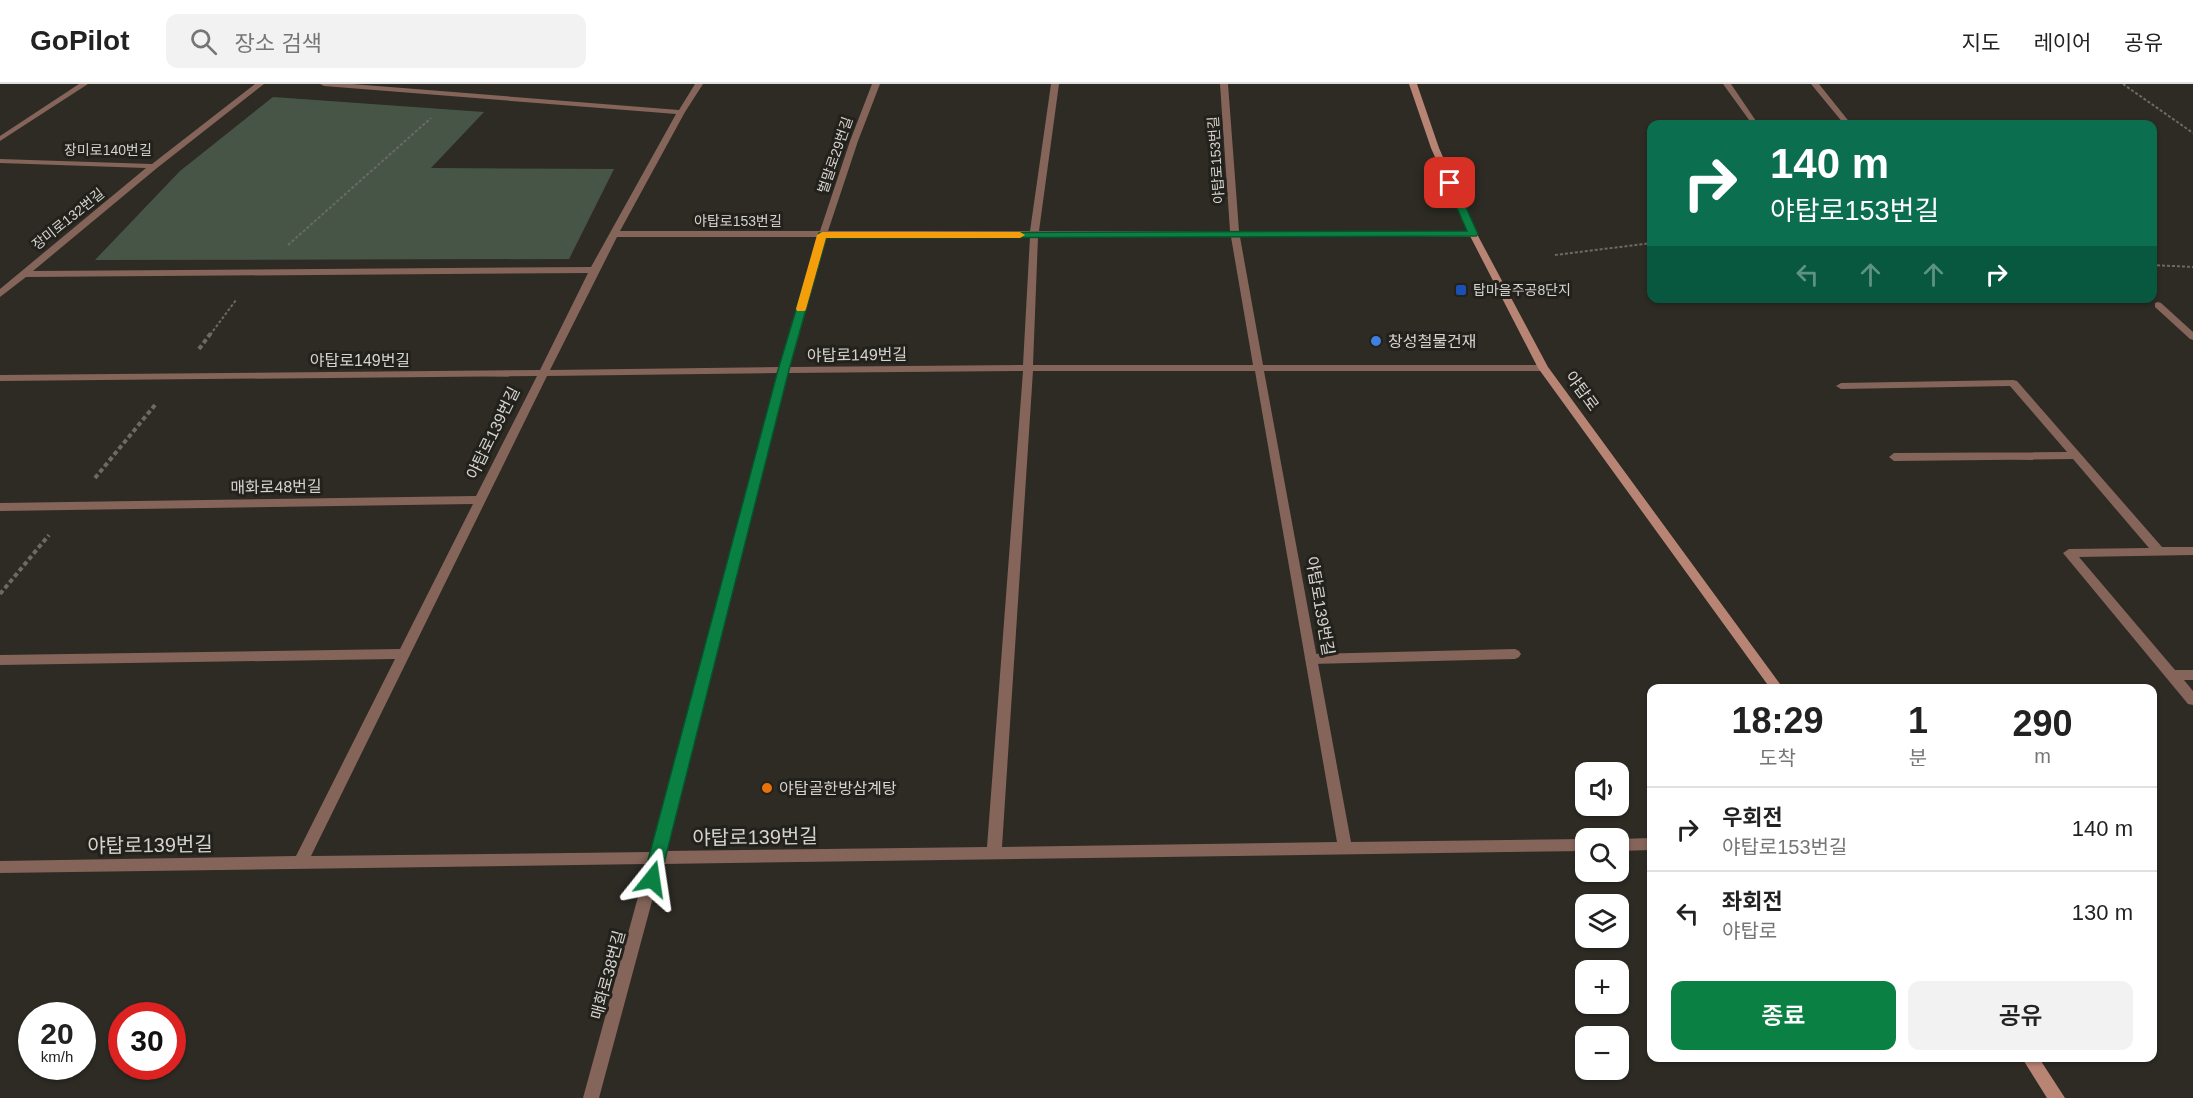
<!DOCTYPE html>
<html lang="ko">
<meta charset="utf-8">
<style>
body{margin:0;font-family:Arial,"Noto Sans KR",sans-serif;background:#f2f2f2;color:#222;height:100vh;display:flex;flex-direction:column;font-size:22px;white-space:nowrap}
*{box-sizing:border-box;margin:0}
p{font-size:20px;color:#767676}
.icon{flex:none;width:33px;height:33px;fill:none;stroke:currentColor;stroke-width:2;stroke-linecap:round;stroke-linejoin:round}
.map{position:relative;flex:1;overflow:hidden}
.side{position:absolute;left:1647px;top:600px;width:510px;height:378px;display:flex;flex-direction:column;background:#fff;border-radius:12px;box-shadow:0 2px 4px #0004}
.side>*{flex:none}
.banner{position:absolute;left:1647px;top:36px;width:510px;height:183px;border-radius:12px;box-shadow:0 2px 4px #0004;background:#0b6e4f;color:#fff;overflow:hidden}
.buttons{position:absolute;left:1575px;top:678px;display:grid;gap:12px}
.buttons a{display:grid;place-items:center;width:54px;height:54px;border-radius:12px;background:#fff;box-shadow:0 2px 4px #0004;font-size:30px}
.speed{position:absolute;left:18px;top:918px;display:flex;gap:12px;font-size:30px;font-weight:700;text-align:center}
.speed>*{display:grid;place-content:center;width:78px;height:78px;border-radius:50%;background:#fff;box-shadow:0 2px 4px #0004;line-height:1}
.speed small{font-size:15px;font-weight:400}
.speed .limit{border:9px solid #d22;background:#fff;color:#111}
.pin{position:absolute;display:grid;place-items:center;width:51px;height:51px;color:#fff;margin:-26px;border-radius:12px;box-shadow:0 3px 9px #0006}
.me{position:absolute;width:66px;margin:-33px;rotate:15deg;stroke-linejoin:round;filter:drop-shadow(0 0 4px #0008)}
.turn{display:flex;align-items:center;gap:21px;height:126px;padding:0 24px;font-size:27px}
.turn .icon{width:78px;height:78px;stroke-width:2.5}
.turn b{display:block;font-size:42px;line-height:51px}
.lanes{display:flex;align-items:center;height:57px;padding:0 24px;background:#0003;justify-content:center;gap:30px;direction:ltr}
.lanes .off{opacity:.35}
.eta{display:flex;justify-content:space-evenly;align-items:center;height:102px;text-align:center}
.eta b{font-size:36px;font-weight:600;line-height:42px}
.cta{display:flex;gap:12px;margin-top:auto;padding:12px 24px}
.cta a{flex:1;height:69px;border-radius:12px;background:#0b8043;color:#fff;font-size:24px;font-weight:600;line-height:69px;text-align:center}
.cta a+a{background:#f2f2f2;color:#222}
ul{padding:0;list-style:none}
li{display:flex;align-items:center;gap:18px;height:84px;padding:0 24px;border-top:2px solid #e0e0e0}
li div{flex:1}
li b{display:block;font-size:22px}
li em{font-style:normal}
header{display:flex;align-items:center;gap:36px;box-sizing:border-box;height:84px;padding:0 30px;background:#fff;border-bottom:2px solid #e0e0e0}
header strong{font-size:28px}
nav{display:flex;gap:33px;margin-inline-start:auto;font-size:21px}
.search{width:420px;height:54px;background:#f2f2f2;display:flex;align-items:center;gap:15px;box-sizing:border-box;padding:0 21px;border-radius:12px;color:#767676;font-size:22px}
.map>svg:first-child{display:block}
.green{fill:#475547}
.lines{fill:none;stroke-linecap:round;stroke-linejoin:round}
.path-far1{stroke:#6c6a64;stroke-width:2;stroke-dasharray:3 2;stroke-linecap:butt}
.path{stroke:#6c6a64;stroke-width:4;stroke-dasharray:4.5 3;stroke-linecap:butt}
.lane{fill:#85645a;fill-rule:evenodd}
.street{fill:#85645a;fill-rule:evenodd}
.secondary{fill:#b88474;fill-rule:evenodd}
.route{fill:#0b8043;stroke:#07532c;stroke-width:1.5}
.slow{fill:#f59e0b}
.transit-dot{fill:#1a4fb4;stroke:#23211b;stroke-width:2}
.shop-dot{fill:#3f7fe0;stroke:#23211b;stroke-width:2}
.food-dot{fill:#e8710a;stroke:#23211b;stroke-width:2}
.labels{text-anchor:middle;dominant-baseline:central;stroke-width:6;stroke-linejoin:round;paint-order:stroke}
.far-street-label{font-size:14px;fill:#d4d3cf;stroke:#23211b}
.far-poi-label{font-size:14px;fill:#d4d3cf;stroke:#23211b;text-anchor:start}
.poi-label{font-size:16px;fill:#d4d3cf;stroke:#23211b;text-anchor:start}
.street-label{font-size:16px;fill:#d4d3cf;stroke:#23211b}
.near-street-label{font-size:20px;fill:#d4d3cf;stroke:#23211b}
</style>
<header>
<strong>GoPilot</strong>
<div class="search"><svg class="icon" aria-label="search" viewBox="0 0 24 24"><circle cx="10" cy="10" r="6"/><path d="M15 15l6 6"/></svg>장소 검색</div>
<nav><a>지도</a><a>레이어</a><a>공유</a></nav>
</header>
<div class="map">
<svg width="2193" height="1014" viewBox="0 0 2193 1014">
<rect width="100%" height="100%" fill="#2d2b24"/>
<path class="green" d="M273,13L484,28L431,84L614,85L569,175L95,176L180,87Z"/>
<g class="lines">
<g class="path-far1">
<path d="M2123,0L2193,49"/>
<path d="M288,161L431,34"/>
<path d="M1555,171L1652,159"/>
<path d="M2152,181L2193,183"/>
<path d="M210,251L236,216"/>
</g>
<g class="path">
<path d="M199,265L211,249"/>
<path d="M95,394L155,321"/>
<path d="M0,510L49,451"/>
</g>
<g class="lane">
<path d="M1723,0H1731L1758,40H1752Z"/>
<path d="M1811,0H1819L1851,40H1844Z"/>
<path d="M2158,218L2161,219L2193,248V256L2190,255L2155,223V219Z"/>
<path d="M2013,296L2017,297L2162,463H2193V471L2079,473L2175,586H2193V596H2184L2193,607V621L2188,620L2063,469L2069,465L2149,464L2073,375L1894,377L1889,373L1894,369L2067,368L2010,302L1841,305L1836,302L1841,299Z"/>
<path d="M1515,565L1519,567L1521,570L1519,573L1515,575L1311,580L1307,578L1305,575L1307,572L1311,570Z"/>
</g>
<g class="street">
<path d="M79,0H88L0,57V52Z"/>
<path d="M255,0H264L157,84L33,187L591,183L676,30L324,2L320,0H352L679,26L695,0H703L685,28L620,147H820L850,57L872,0H880L858,57L828,147H1030L1051,0H1059L1039,147H1230L1220,0H1228L1239,147H1473L1477,150L1473,153H1240L1263,281H1543L1548,284L1543,287H1264L1351,758L1586,755V767L662,780L599,1014H583L647,780L0,789V777L296,772L395,575L0,581V571L400,565L473,420L0,427V419L476,412L537,292L0,297V291L540,286L588,189L26,193L0,213V205L146,84L0,79V75L152,80ZM617,153H818L780,283L550,286ZM827,153H1030L1023,281L790,283ZM1038,153H1231L1253,281H1033ZM1023,287L987,763L665,767L788,289ZM1033,287H1255L1337,758L1002,763ZM778,289L651,768L311,772L547,292Z"/>
<path d="M1652,754V766L1618,767V755Z"/>
</g>
<g class="secondary">
<path d="M1409,0H1417L1439,64L1477,150L1548,283L1783,604H1770L1538,284L1469,150L1431,64Z"/>
<path d="M2022,974H2039L2065,1014H2047Z"/>
</g>
</g>
<path class="route" d="M1450,96L1455,99L1478,150L1476,152L826,154L789,286L660,795L657,801L652,803L646,801L643,795L778,286L819,149L1467,147L1446,99Z"/>
<path class="slow" d="M822,148H1020L1025,151L1020,154H826L806,225L805,227H797L796,225L817,151Z"/>
<rect class="transit-dot" x="1455" y="200" width="12" height="12" rx="3"/>
<circle class="shop-dot" cx="1376" cy="257" r="6"/>
<circle class="food-dot" cx="767" cy="704" r="6"/>
<g class="labels">
<g class="far-street-label">
<text x="108" y="66">장미로140번길</text>
<text transform="translate(835 71) rotate(-71)">벌말로29번길</text>
<text transform="translate(1216 76) rotate(-94)">야탑로153번길</text>
<text transform="translate(68 135) rotate(-39)">장미로132번길</text>
<text x="738" y="137">야탑로153번길</text>
</g>
<g class="far-poi-label">
<text x="1473" y="206">탑마을주공8단지</text>
</g>
<g class="poi-label">
<text x="1388" y="257">창성철물건재</text>
<text x="779" y="704">야탑골한방삼계탕</text>
</g>
<g class="street-label">
<text transform="translate(857 271) rotate(-1)">야탑로149번길</text>
<text x="360" y="276">야탑로149번길</text>
<text transform="translate(1582 307) rotate(54)">야탑로</text>
<text transform="translate(493 349) rotate(-64)">야탑로139번길</text>
<text transform="translate(276 403) rotate(-1)">매화로48번길</text>
<text transform="translate(1320 522) rotate(80)">야탑로139번길</text>
<text transform="translate(608 891) rotate(-75)">매화로38번길</text>
</g>
<g class="near-street-label">
<text transform="translate(755 753) rotate(-1)">야탑로139번길</text>
<text transform="translate(150 761) rotate(-1)">야탑로139번길</text>
</g>
</g>
</svg>
<div class="buttons">
<a><svg class="icon" aria-label="sound" viewBox="0 0 24 24"><path d="M4 9h4l5-4v14l-5-4H4zM17 9q2 3 0 6"/></svg></a>
<a><svg class="icon" aria-label="search" viewBox="0 0 24 24"><circle cx="10" cy="10" r="6"/><path d="M15 15l6 6"/></svg></a>
<a><svg class="icon" aria-label="layers" viewBox="0 0 24 24"><path d="M12 4l9 5-9 5-9-5zM3 14l9 5 9-5"/></svg></a>
<a>+</a>
<a>−</a>
</div>
<div class="speed"><div>20<small>km/h</small></div><div class="limit">30</div></div>
<div class="pin" style="left:1450px;top:99px;background:#d93025"><svg class="icon" aria-label="arrive" viewBox="0 0 24 24"><path d="M6 21V4h12l-3 4 3 4H6"/></svg></div>
<svg class="me" style="left:652px;top:795px" viewBox="-20 -20 40 40"><path d="M0-17L14 15 0 8-14 15z" fill="#0b8043" stroke="#fff" stroke-width="4"/></svg>
<div class="banner">
<div class="turn"><svg class="icon" aria-label="right" viewBox="0 0 24 24"><path d="M7 20v-9h11M14 6l5 5-5 5"/></svg><div><b>140 m</b>야탑로153번길</div></div>
<div class="lanes"><svg class="icon off" aria-label="left" viewBox="0 0 24 24"><path d="M17 20v-9H6M10 6l-5 5 5 5"/></svg><svg class="icon off" aria-label="ahead" viewBox="0 0 24 24"><path d="M12 20V5M6 11l6-6 6 6"/></svg><svg class="icon off" aria-label="ahead" viewBox="0 0 24 24"><path d="M12 20V5M6 11l6-6 6 6"/></svg><svg class="icon" aria-label="right" viewBox="0 0 24 24"><path d="M7 20v-9h11M14 6l5 5-5 5"/></svg></div>
</div>
<section class="side">
<div class="eta">
<div><b>18:29</b><p>도착</p></div>
<div><b>1</b><p>분</p></div>
<div><b>290</b><p>m</p></div>
</div>
<ul>
<li><svg class="icon" aria-label="right" viewBox="0 0 24 24"><path d="M7 20v-9h11M14 6l5 5-5 5"/></svg><div><b>우회전</b><p>야탑로153번길</p></div><em>140 m</em></li>
<li><svg class="icon" aria-label="left" viewBox="0 0 24 24"><path d="M17 20v-9H6M10 6l-5 5 5 5"/></svg><div><b>좌회전</b><p>야탑로</p></div><em>130 m</em></li>
</ul>
<div class="cta"><a>종료</a><a>공유</a></div>
</section>
</div>
